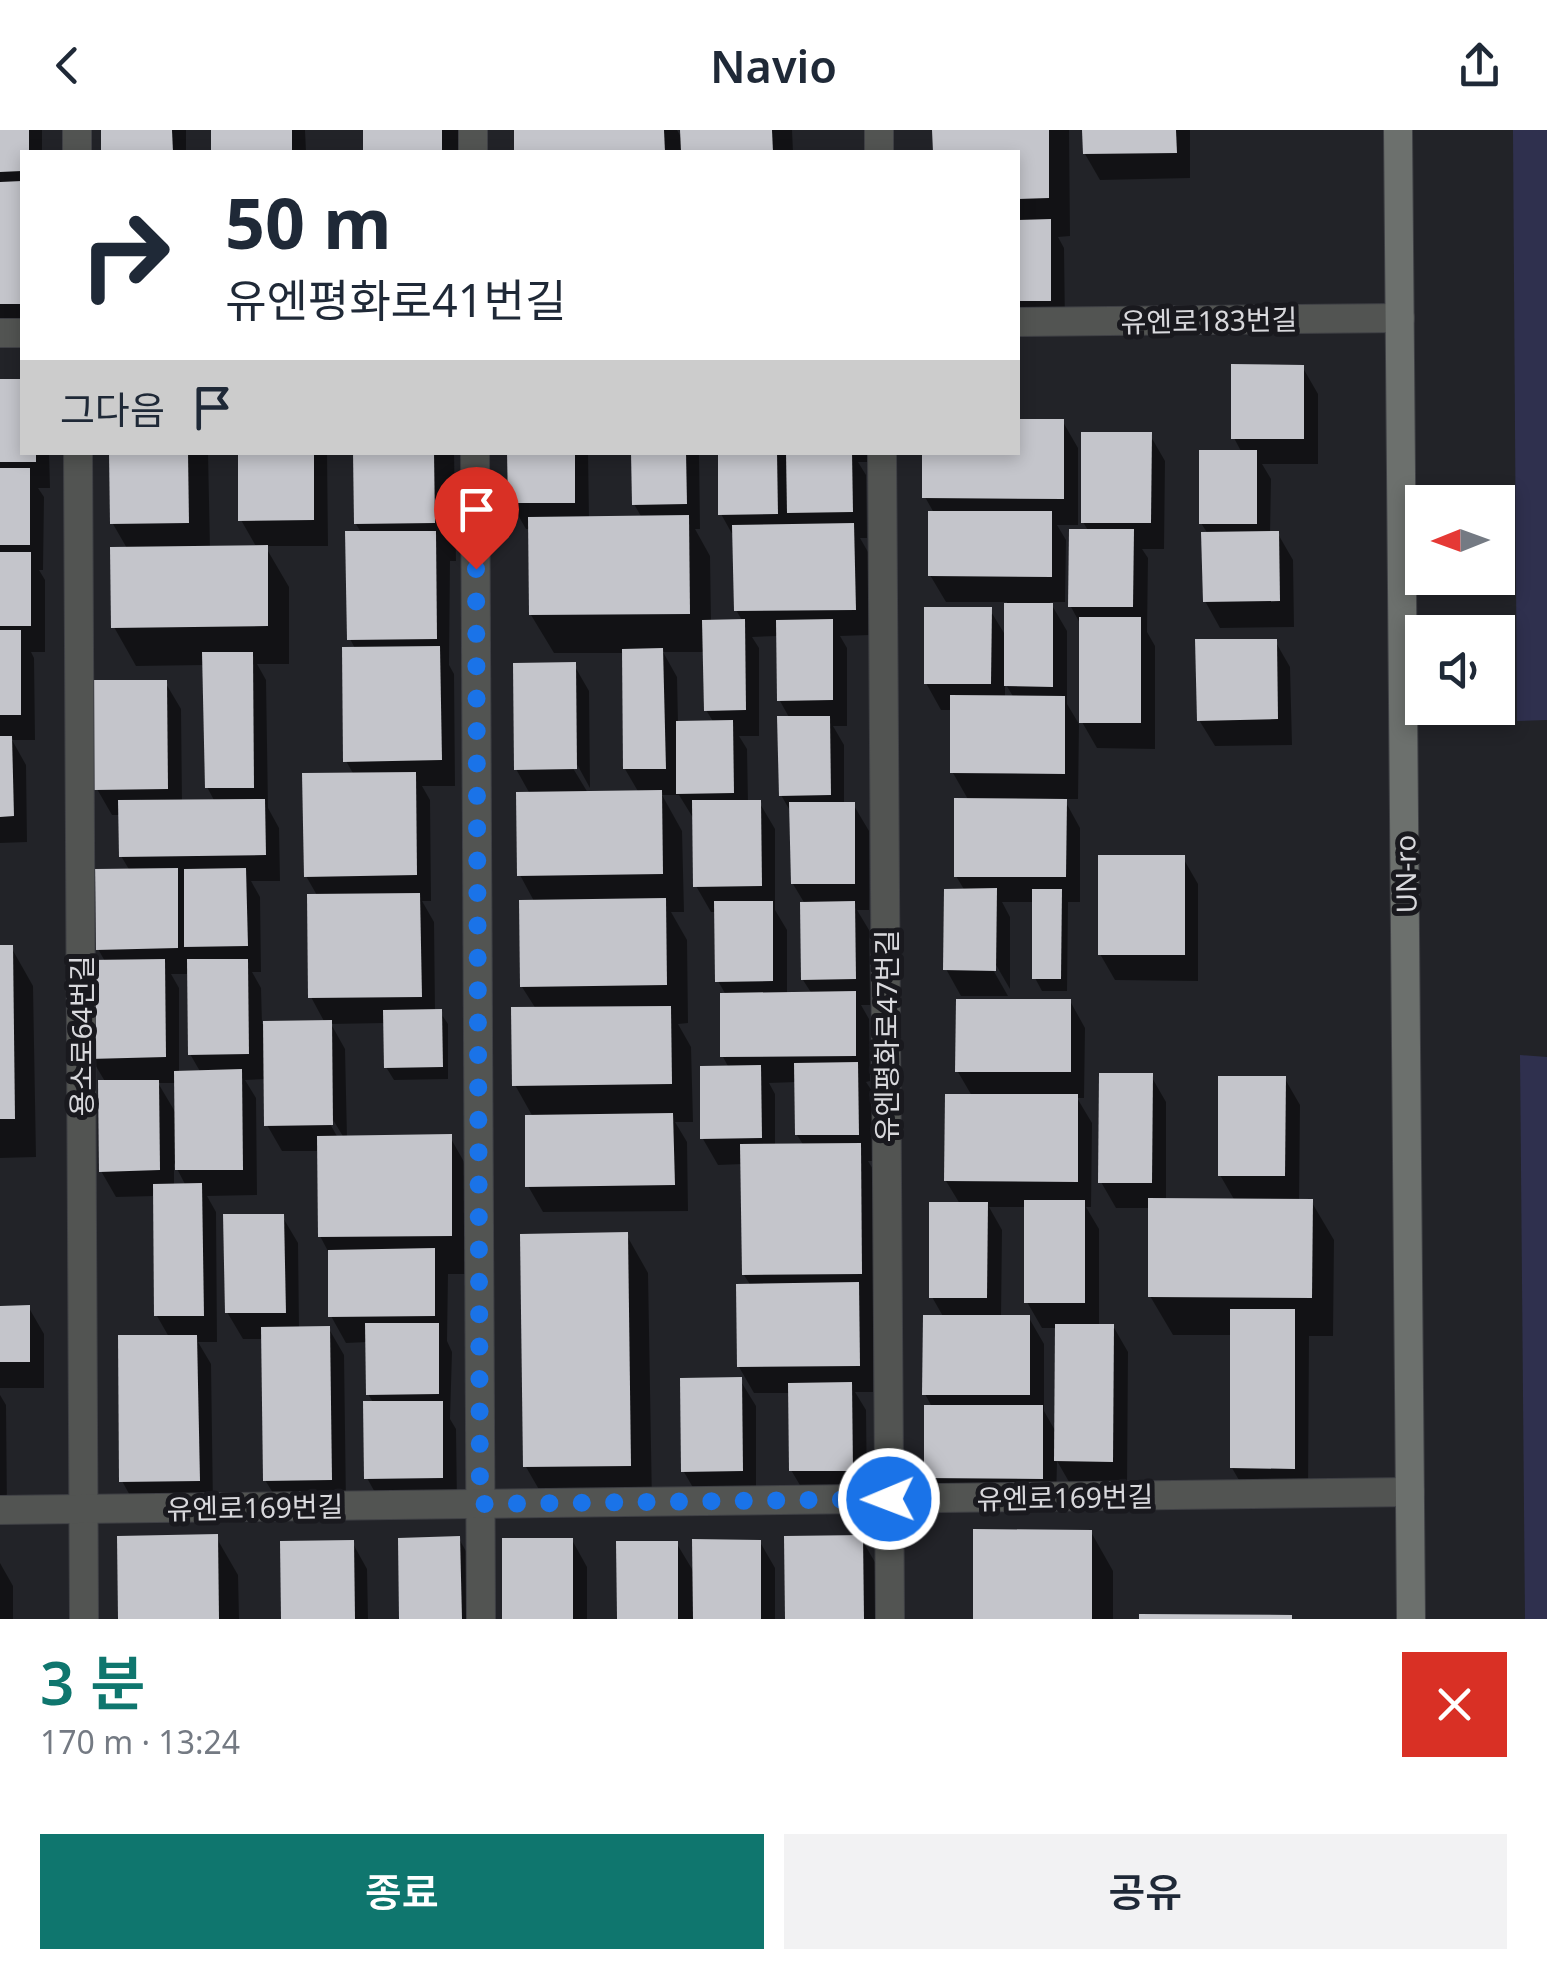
<!DOCTYPE html>
<html lang="ko">
<meta charset="utf-8">
<style>
body{margin:0;font-family:"Noto Sans","Noto Sans KR",sans-serif;background:#f2f2f3;color:#1f2937;height:100vh;display:flex;flex-direction:column;font-size:38px;white-space:nowrap}
*{box-sizing:border-box;margin:0}
p{font-size:32px;color:#747a83}
.icon{flex:none;width:55px;height:55px;fill:none;stroke:currentColor;stroke-width:2;stroke-linecap:round;stroke-linejoin:round}
.map{position:relative;height:1489px;overflow:hidden}
.panel{display:flex;flex-direction:column;background:#fff;flex:1}
.panel>*{flex:none}
.hud{position:absolute;left:20px;top:20px;width:1000px;height:305px;border-radius:0px;box-shadow:0 5px 15px #0003;background:#fff;color:#1f2937;overflow:hidden}
.needle{width:65px;rotate:269deg}
.tools{position:absolute;left:1405px;top:355px;display:grid;gap:20px}
.tools a{display:grid;place-items:center;width:110px;height:110px;border-radius:0px;background:#fff;box-shadow:0 5px 15px #0003;font-size:50px}
.pin{position:absolute;display:grid;place-items:center;width:85px;height:85px;color:#fff;margin:-102px -42px;border-radius:50% 50% 50% 0;rotate:-45deg;box-shadow:0 0 10px #0007}
.pin .icon{rotate:45deg}
.me{position:absolute;width:110px;margin:-55px;rotate:269deg;stroke-linejoin:round;filter:drop-shadow(0 0 8px #0008)}
.turn{display:flex;align-items:center;gap:35px;height:210px;padding:0 40px;font-size:45px}
.turn .icon{width:130px;height:130px;stroke-width:2.5}
.turn b{display:block;font-size:70px;line-height:85px}
.then{display:flex;align-items:center;height:95px;padding:0 40px;background:#0003;gap:20px;font-size:38px}
.round{display:grid;place-items:center;flex:none;width:105px;height:105px;border-radius:0px;background:#f2f2f3}
.head{display:flex;align-items:center;justify-content:space-between;height:170px;padding:0 40px}
h1{font-size:60px;font-weight:600;line-height:75px;color:#0f766e}
.button{display:flex;gap:20px;margin-top:auto;padding:20px 40px}
.button a{flex:1;height:115px;border-radius:0px;background:#0f766e;color:#fff;font-size:40px;font-weight:600;line-height:115px;text-align:center}
.button a+a{background:#f2f2f3;color:#1f2937}
header{display:flex;justify-content:space-between;align-items:center;height:130px;padding:0 40px;background:#fff;font-size:45px;font-weight:600}
.map>svg:first-child{display:block}
.green{fill:#2f304e}
.shadow{fill:#0007;fill-rule:evenodd}
.building{fill:#c4c5cb}
.lines{fill:none;stroke-linecap:round;stroke-linejoin:round}
.minor-casing{stroke:#3f4045;stroke-width:30}
.secondary-casing{stroke:#3f4045;stroke-width:30}
.minor{stroke:#525452;stroke-width:28}
.secondary{stroke:#6c706d;stroke-width:28}
.route{stroke:#1a73e8;stroke-width:18;stroke-dasharray:0 32.4}
.labels{text-anchor:middle;dominant-baseline:central;stroke-width:10;stroke-linejoin:round;paint-order:stroke}
.street-label{font-size:28px;fill:#d8d8dc;stroke:#19191e}
</style>
<header><svg class="icon" aria-label="back" viewBox="0 0 24 24"><path d="M15 5l-7 7 7 7"/></svg>Navio<svg class="icon" aria-label="share" viewBox="0 0 24 24"><path d="M12 15V3M7 8l5-5 5 5M5 13v7h14v-7"/></svg></header>
<div class="map">
<svg width="1547" height="1489" viewBox="0 0 1547 1489">
<rect width="100%" height="100%" fill="#222328"/>
<g class="green">
<path d="M1513,0H1547V590L1517,591Z"/>
<path d="M1520,925L1547,927V1489H1525Z"/>
</g>
<g class="shadow">
<path d="M0,0H42V22H22V200H0Z"/>
<rect x="104" y="0" width="82" height="22"/>
<path d="M214,0H305L306,22H214Z"/>
<path d="M365,0H463V22H366Z"/>
<path d="M516,0H677L683,11V0H882H792L793,22H517Z"/>
<path d="M935,0H1069L1070,106L1058,107L1064,118L1065,196L1018,197V22H935Z"/>
<path d="M1085,0H1190V48L1100,50L1085,24Z"/>
<path d="M1303,238L1318,264V334H1262L1271,349L1270,404H1278L1293,430L1294,497L1220,498L1205,471L1208,404L1201,393L1242,323L1234,308Z"/>
<path d="M22,251V322H49L50,358H38L44,367L43,440H39L45,450V522H31L34,528L35,610H12L26,635L27,712L0,713V252Z"/>
<path d="M1018,292H1063L1078,318V395H1057L1066,410L1065,472H1050L1067,501V574L1079,594L1078,669H1064L1080,698V772H1068L1067,861H1042L1035,848V772H1002L1010,787V859L992,828L988,831L1008,866H961L946,839L965,761L956,746L969,671L953,643V580H941L926,553L990,480L1007,508V472H946L930,445L934,383L925,367L1018,322ZM1005,553L1014,568H1005Z"/>
<path d="M1150,305L1165,331L1164,419H1142L1148,428L1147,502L1155,516V619L1097,618L1082,592L1081,495L1071,477L1089,402L1083,392Z"/>
<path d="M112,322H208L210,419L257,418L241,390L240,322H327L328,416H265L289,457V534H257L266,550L268,678L279,698L280,751H251L260,767L261,842H252L261,858L262,894L325,893L311,867L318,767L306,746L354,645L346,631L356,520L350,509L362,404L356,394L355,322H454L456,431H450L449,535L454,544L455,656H422L430,670L431,771H422L434,792L435,882H440L448,894V949L394,950L386,937L385,893L331,894L345,919L347,1008L450,1007L472,1046L473,1144H448L447,1211L452,1222L450,1289L456,1299L457,1374L382,1375L367,1348L374,1274L368,1264V1212L346,1213L331,1186L330,1125L320,1106L319,1021H282L267,995L266,949L245,950L256,968L257,1065L207,1066L216,1082L217,1212H198L211,1234L213,1377L137,1378L122,1351L169,1207L157,1186L155,1066L116,1067L101,1041L106,953L91,928L106,833L98,819L130,741L121,726L120,685H112L97,659L165,552L181,579L182,672H215L207,657L205,535L136,536L114,497L128,420L113,394ZM171,844H190V924L201,943H179V858ZM158,953H176L177,985ZM329,983L344,1008H338L325,985ZM174,1033L186,1056H174Z"/>
<path d="M510,322H588L589,389L642,388L634,374V322H699L700,399H695L710,426L711,492H743L736,480L735,409L721,384L720,322H871V332H858L866,345L867,408H860L868,422L870,505L840,506L847,518V596H833L844,615V674H853L869,701V780H857L869,800L870,875H861L869,889L870,951L866,952L872,961L873,1031H868L882,1054L883,1182H873V1262H855L866,1280L867,1366L807,1367L791,1340V1263H754L739,1237L751,1156L744,1145L743,1034L718,1035L703,1009L729,938L723,927L726,865L718,851L717,782H711L696,756L695,691L679,665H662L682,701L684,782H671L687,810L688,893L678,894L691,917L693,992H675L687,1012L688,1081L543,1082L528,1056L533,987L515,955L536,879L522,857L535,773L520,745L530,664L516,639L574,535L589,561L590,658L573,627L568,630L588,663H639L625,639L624,523H554L531,485L530,399H526L511,373ZM778,506L780,571L790,589L781,665L792,684L793,754L805,774L803,850L812,864H787V800L775,780V699L759,672L748,673L747,619L739,606H759V518L752,507ZM663,522H705L706,580L714,593H678L677,547ZM797,952V1005L804,1016H775V964L769,953Z"/>
<path d="M1275,511L1290,537L1292,615L1215,616L1199,590Z"/>
<path d="M1183,728L1198,754V851L1115,850L1100,824Z"/>
<path d="M11,817L33,856L36,1027L0,1028V818Z"/>
<path d="M1070,871L1085,898L1084,968H1077L1092,993L1091,1077H1086L1099,1099V1196H1113L1128,1222L1127,1357H1072L1057,1331L1056,1374L942,1373L926,1347L932,1277L925,1264L944,1188L932,1167L960,1074L946,1051L972,966L958,942ZM989,1077H1027V1172L1042,1198H1057V1304L1044,1281V1214L1029,1188H1001L1002,1100Z"/>
<path d="M1151,946L1166,972V1071H1235L1220,1045L1285,949L1300,975L1299,1071H1311L1334,1110L1333,1206H1309L1308,1364H1247L1232,1338L1233,1205H1173L1150,1166V1078H1116L1101,1052Z"/>
<path d="M282,1086L298,1113L299,1199H329L344,1225L346,1375L281,1376L265,1350L264,1209H243L227,1182Z"/>
<path d="M626,1104L648,1143L652,1374L548,1375L526,1337Z"/>
<path d="M0,1178H29L44,1204V1258H0Z"/>
<path d="M740,1250L756,1276V1367L699,1368L684,1342Z"/>
<path d="M0,1265L6,1275L7,1382H0Z"/>
<path d="M1091,1402L1113,1441V1489H975Z"/>
<path d="M216,1407L238,1445L239,1489H121Z"/>
<path d="M861,1408L876,1434L877,1489H787Z"/>
<path d="M459,1409L474,1435L475,1489H402Z"/>
<path d="M572,1410L587,1437V1489H505Z"/>
<path d="M352,1412L367,1439L368,1489H284Z"/>
<path d="M760,1412L775,1438V1489H619L677,1414L695,1444Z"/>
<path d="M0,1433L13,1456V1489H0Z"/>
</g>
<g class="building">
<path d="M0,0H29V22H22V41L0,42Z"/>
<path d="M101,0H172L173,22H101Z"/>
<rect x="211" y="0" width="81" height="22"/>
<rect x="363" y="0" width="79" height="22"/>
<path d="M514,0H664L665,22H514Z"/>
<path d="M680,0H772L773,22H681Z"/>
<path d="M932,0H1049V68L1018,69V22H933Z"/>
<path d="M1082,0H1176L1177,23L1083,24Z"/>
<path d="M22,51V174H0V52Z"/>
<path d="M1051,89V171H1018V90Z"/>
<path d="M1231,234L1304,235V309H1231Z"/>
<path d="M0,249H22V322H36V332H0Z"/>
<path d="M1018,289H1064V369L922,368V322H1018Z"/>
<path d="M1081,302H1152L1151,393H1081Z"/>
<rect x="1199" y="320" width="58" height="74"/>
<path d="M109,322H188L189,393L110,394Z"/>
<path d="M238,322H314V390L238,391Z"/>
<path d="M353,322H434L435,393L354,394Z"/>
<path d="M507,322H575V373H508Z"/>
<path d="M631,322H686L687,374L632,375Z"/>
<path d="M718,322H777L778,384L718,385Z"/>
<path d="M786,322H852L853,382L787,383Z"/>
<rect x="0" y="338" width="30" height="77"/>
<path d="M928,381H1052V447L928,446Z"/>
<path d="M689,385L690,484L529,485L528,387Z"/>
<path d="M854,393L856,480L734,481L732,395Z"/>
<path d="M1069,399H1134L1133,477H1068Z"/>
<path d="M345,401H436L437,509L347,510Z"/>
<path d="M1279,401L1280,471L1203,472L1201,402Z"/>
<path d="M268,415V496L111,498L110,417Z"/>
<rect x="0" y="422" width="31" height="74"/>
<path d="M1004,473H1053V557L1004,556Z"/>
<path d="M924,477H992L991,554H924Z"/>
<rect x="1079" y="487" width="62" height="106"/>
<path d="M745,489L746,580L704,581L702,490Z"/>
<path d="M833,489V570L777,571L776,490Z"/>
<rect x="0" y="500" width="21" height="85"/>
<path d="M1195,509H1277L1278,589L1197,591Z"/>
<path d="M440,516L442,630L343,632L342,517Z"/>
<path d="M663,518L666,639H623L622,519Z"/>
<path d="M202,522H253L254,658H205Z"/>
<path d="M576,532L577,639L514,640L513,533Z"/>
<path d="M93,550H167L168,659L94,660Z"/>
<path d="M950,565L1065,566V644L950,643Z"/>
<path d="M777,586H830L831,665L779,666Z"/>
<path d="M733,590L734,663L676,664V591Z"/>
<path d="M0,606H12L14,686L0,687Z"/>
<path d="M416,642L417,745L304,747L302,643Z"/>
<path d="M662,660L663,744L517,746L516,662Z"/>
<path d="M954,668L1067,669L1066,747H954Z"/>
<path d="M265,669L266,725L119,727L118,670Z"/>
<path d="M692,670H761L762,756L693,757Z"/>
<path d="M789,672H855V754H791Z"/>
<rect x="1098" y="725" width="87" height="100"/>
<path d="M178,738V818L96,820L95,739Z"/>
<path d="M246,738L248,816L184,817V739Z"/>
<path d="M997,758L996,841L943,840L944,759Z"/>
<path d="M1032,759H1062L1061,849H1032Z"/>
<path d="M420,763L422,867L308,868L307,764Z"/>
<path d="M666,768L667,855L520,857L519,770Z"/>
<path d="M714,771H773V851L715,852Z"/>
<path d="M855,771L856,849L801,850L800,772Z"/>
<path d="M0,815H13L15,989H0Z"/>
<path d="M165,829L166,927L89,929L88,830Z"/>
<path d="M187,829H248L249,924L188,925Z"/>
<path d="M856,861V926L720,927V863Z"/>
<path d="M956,869H1071V942H955Z"/>
<path d="M671,876L672,954L512,956L511,877Z"/>
<path d="M442,879L443,937L384,938L383,880Z"/>
<path d="M332,890L333,995L264,996L263,891Z"/>
<path d="M858,932L859,1005H795L794,933Z"/>
<path d="M761,935L762,1008L700,1009V936Z"/>
<path d="M242,939L243,1040H175L174,941Z"/>
<path d="M1099,943H1153L1152,1053H1098Z"/>
<path d="M1218,946H1286L1285,1046H1218Z"/>
<path d="M98,950H159L160,1040L99,1042Z"/>
<path d="M945,964H1078V1052L944,1051Z"/>
<path d="M673,983L675,1055L525,1057V985Z"/>
<path d="M452,1004V1106L318,1107L317,1006Z"/>
<path d="M861,1013L862,1144L742,1145L740,1014Z"/>
<path d="M202,1053L204,1186H154L153,1054Z"/>
<path d="M1148,1068L1313,1069L1312,1168L1148,1167Z"/>
<rect x="1024" y="1070" width="61" height="103"/>
<path d="M929,1072H988L987,1168H929Z"/>
<path d="M223,1084H284L286,1183H225Z"/>
<path d="M628,1102L631,1336L523,1337L520,1104Z"/>
<path d="M435,1118V1186L328,1187V1120Z"/>
<path d="M859,1152L860,1236L737,1237L736,1154Z"/>
<path d="M30,1175V1232H0V1176Z"/>
<path d="M1230,1179H1295V1339L1230,1338Z"/>
<path d="M923,1185H1030V1265H922Z"/>
<path d="M365,1193H439V1264L366,1265Z"/>
<path d="M1055,1194H1114L1113,1332L1054,1331Z"/>
<path d="M330,1196L332,1350L263,1351L261,1197Z"/>
<path d="M118,1205H197L200,1351L119,1352Z"/>
<path d="M742,1247L743,1341L681,1342L680,1248Z"/>
<path d="M852,1252L853,1341H789L788,1253Z"/>
<path d="M363,1271H443V1348L364,1349Z"/>
<path d="M924,1275H1043V1349L924,1348Z"/>
<path d="M973,1399L1092,1400V1489H973Z"/>
<path d="M218,1404L219,1489H118L117,1406Z"/>
<path d="M863,1405L864,1489H785L784,1406Z"/>
<path d="M460,1406L462,1489H399L398,1408Z"/>
<rect x="502" y="1408" width="71" height="81"/>
<path d="M692,1409L761,1410V1489H693Z"/>
<path d="M354,1410L355,1489H281L280,1411Z"/>
<path d="M616,1411H678V1489H617Z"/>
<path d="M1139,1484L1292,1485V1489H1139Z"/>
</g>
<g class="lines">
<g class="minor-casing">
<g id="minor">
<path d="M77,0V22"/>
<path d="M473,0V22"/>
<path d="M879,0V22"/>
<path d="M1018,192L1400,188"/>
<path d="M0,203H22"/>
<path d="M78,322L84,1489"/>
<path d="M475,322L481,1489"/>
<path d="M882,322L890,1489"/>
<path d="M0,1380L1410,1362"/>
</g>
</g>
<g class="secondary-casing">
<path id="secondary" d="M1398,0L1411,1489"/>
</g>
<use href="#minor" class="minor"/>
<use href="#secondary" class="secondary"/>
</g>
<g class="lines">
<path class="route" d="M476,439L480,1374L889,1369"/>
</g>
<g class="labels">
<g class="street-label">
<text transform="translate(1209 190) rotate(-1)">유엔로183번길</text>
<text transform="translate(1405 744) rotate(-91)">UN-ro</text>
<text transform="translate(81 906) rotate(-90)">용소로64번길</text>
<text transform="translate(886 906) rotate(-90)">유엔평화로47번길</text>
<text transform="translate(1065 1367) rotate(-1)">유엔로169번길</text>
<text transform="translate(255 1377) rotate(-1)">유엔로169번길</text>
</g>
</g>
</svg>
<div class="tools">
<a><svg class="needle" viewBox="-14 -14 28 28"><path d="M0-13l5 13h-10z" fill="#e53935"/><path d="M0 13l5-13h-10z" fill="#747a83"/></svg></a>
<a><svg class="icon" aria-label="sound" viewBox="0 0 24 24"><path d="M4 9h4l5-4v14l-5-4H4zM17 9q2 3 0 6"/></svg></a>
</div>
<div class="pin" style="left:476px;top:439px;background:#d93025"><svg class="icon" aria-label="arrive" viewBox="0 0 24 24"><path d="M6 21V4h12l-3 4 3 4H6"/></svg></div>
<svg class="me" style="left:889px;top:1369px" viewBox="-20 -20 40 40"><circle r="17" fill="#1a73e8" stroke="#fff" stroke-width="3"/><path d="M0-11L8 9 0 5-8 9z" fill="#fff"/></svg>
<div class="hud">
<div class="turn"><svg class="icon" aria-label="right" viewBox="0 0 24 24"><path d="M7 20v-9h11M14 6l5 5-5 5"/></svg><div><b>50 m</b>유엔평화로41번길</div></div>
<div class="then">그다음<svg class="icon" aria-label="arrive" viewBox="0 0 24 24"><path d="M6 21V4h12l-3 4 3 4H6"/></svg></div>
</div>
</div>
<section class="panel">
<div class="head"><div><h1>3 분</h1><p>170 m · 13:24</p></div><a class="round" style="background:#d93025;color:#fff"><svg class="icon" aria-label="close" viewBox="0 0 24 24"><path d="M6 6l12 12M18 6L6 18"/></svg></a></div>
<div class="button"><a>종료</a><a>공유</a></div>
</section>
